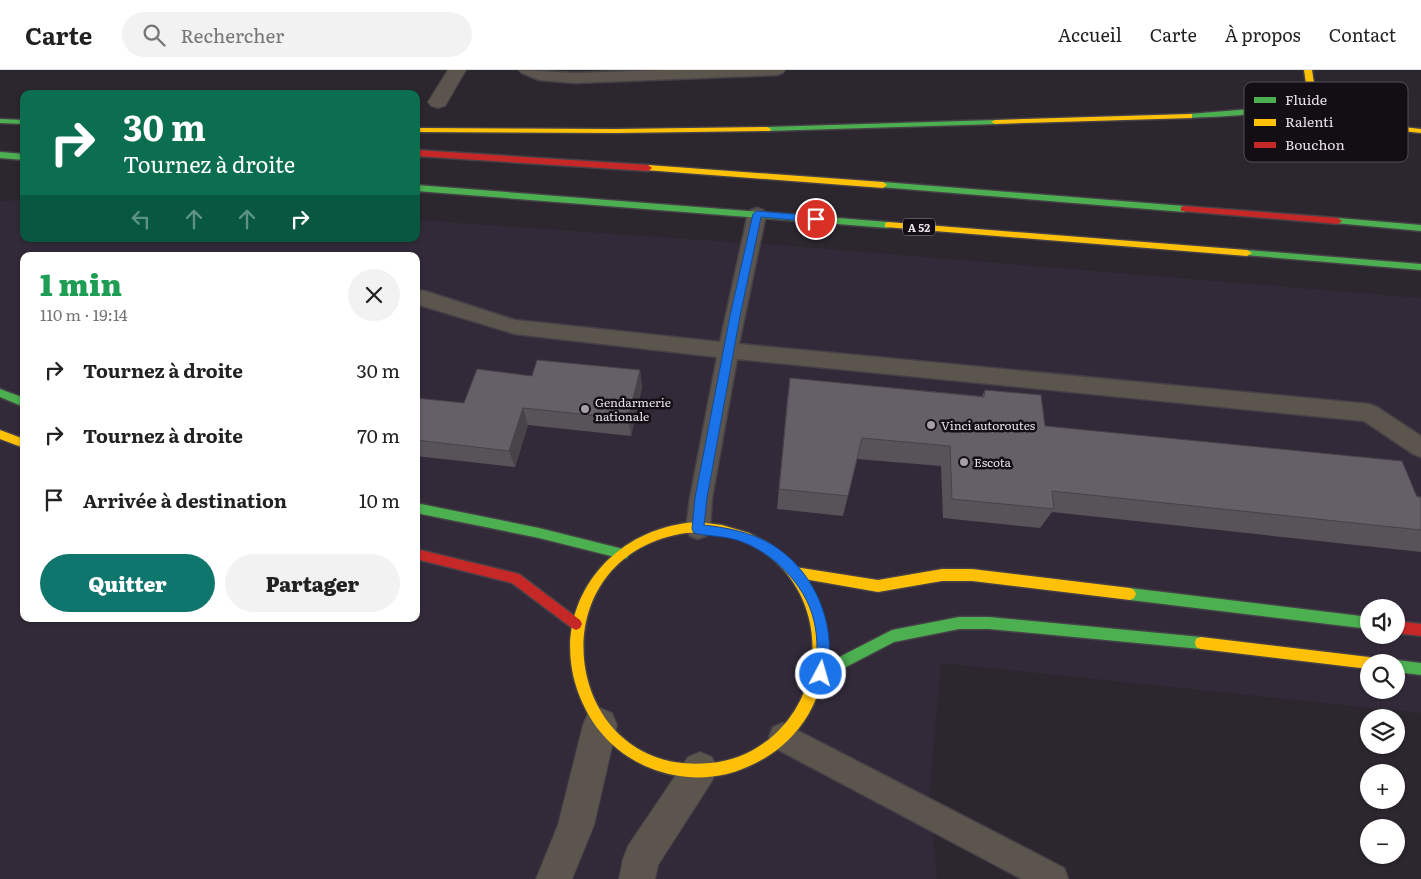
<!DOCTYPE html>
<html lang="fr">
<meta charset="utf-8">
<style>
body{margin:0;font-family:Literata,serif;background:#f2f2f2;color:#222;height:100vh;display:flex;flex-direction:column;font-size:19px;white-space:nowrap}
*{box-sizing:border-box;margin:0}
p{font-size:16px;color:#767676}
.icon{flex:none;width:28px;height:28px;fill:none;stroke:currentColor;stroke-width:2;stroke-linecap:round;stroke-linejoin:round}
.map{position:relative;flex:1;overflow:hidden}
.details{position:absolute;left:20px;top:182px;width:400px;height:370px;display:flex;flex-direction:column;background:#fff;border-radius:10px;box-shadow:0 1px 4px #0004}
.details>*{flex:none}
.top-card{position:absolute;left:20px;top:20px;width:400px;height:152px;border-radius:10px;box-shadow:0 1px 4px #0004;background:#0b6e4f;color:#fff;overflow:hidden}
.controls{position:absolute;left:1360px;top:529px;display:grid;gap:10px}
.controls a{display:grid;place-items:center;width:45px;height:45px;border-radius:50%;background:#fff;box-shadow:0 1px 4px #0004;font-size:25px}
.pin{position:absolute;display:grid;place-items:center;width:42px;height:42px;color:#fff;margin:-21px;border:2px solid #fff;border-radius:50%;box-shadow:0 1px 5px #0007}
.me{position:absolute;width:55px;margin:-28px;rotate:6deg;stroke-linejoin:round;filter:drop-shadow(0 0 4px #0008)}
.turn{display:flex;align-items:center;gap:18px;height:105px;padding:0 20px;font-size:22px}
.turn .icon{width:65px;height:65px;stroke-width:2.5}
.turn b{display:block;font-size:35px;line-height:42px}
.lanes{display:flex;align-items:center;height:48px;padding:0 20px;background:#0003;justify-content:center;gap:25px;direction:ltr}
.lanes .off{opacity:.35}
.round{display:grid;place-items:center;flex:none;width:52px;height:52px;border-radius:26px;background:#f2f2f2}
.head{display:flex;align-items:center;justify-content:space-between;height:85px;padding:0 20px}
h1{font-size:30px;font-weight:800;line-height:38px;color:#1e9e55}
.action{display:flex;gap:10px;margin-top:auto;padding:10px 20px}
.action a{flex:1;height:58px;border-radius:30px;background:#0f766e;color:#fff;font-size:20px;font-weight:800;line-height:58px;text-align:center}
.action a+a{background:#f2f2f2;color:#222}
ul{padding:0;list-style:none}
li{display:flex;align-items:center;gap:15px;height:65px;padding:0 20px}
li div{flex:1}
li b{display:block;font-size:19px}
li em{font-style:normal}
header{display:flex;align-items:center;gap:30px;box-sizing:border-box;height:70px;padding:0 25px;background:#fff;border-bottom:1px solid #e0e0e0}
header strong{font-size:24px}
nav{display:flex;gap:28px;margin-inline-start:auto;font-size:18px}
.search{width:350px;height:45px;background:#f2f2f2;display:flex;align-items:center;gap:12px;box-sizing:border-box;padding:0 18px;border-radius:28px;color:#767676;font-size:19px}
.map>svg:first-child{display:block}
.commercial{fill:#322a39;fill-rule:evenodd}
.lines{fill:none;stroke-linecap:round;stroke-linejoin:round}
.lane-casing{stroke:#454147;stroke-width:3}
.street-casing{stroke:#454147;stroke-width:2}
.fast-casing{stroke:#454147;stroke-width:3}
.slow-casing{stroke:#454147;stroke-width:3}
.jam-casing{stroke:#454147;stroke-width:3}
.lane{fill:#5b554e;fill-rule:evenodd}
.street{fill:#5b554e;fill-rule:evenodd}
.fast{fill:#4caf50;fill-rule:evenodd}
.slow{fill:#ffc107;fill-rule:evenodd}
.jam{fill:#c62828;fill-rule:evenodd}
.wall{fill:#575359}
.shaded-wall{fill:#474349}
.building{fill:#656068;stroke:#474349}
.route{fill:#1a73e8;stroke:#114b97}
.poi-dot{fill:#a69fa8;stroke:#130e14;stroke-width:2}
.labels{text-anchor:middle;dominant-baseline:central;stroke-width:5;stroke-linejoin:round;paint-order:stroke}
.shield{fill:#130e14;stroke:#a7a1a9;stroke-width:1}
.shield-label{font-size:11px;font-weight:bold;fill:#e7e0e9}
.poi-label{font-size:12px;fill:#e7e0e9;stroke:#130e14;text-anchor:start}
.key{fill:#130e14;stroke:#534d54;stroke-width:1}
.key-label{font-size:14px;fill:#e7e0e9}
</style>
<header>
<strong>Carte</strong>
<div class="search"><svg class="icon" aria-label="search" viewBox="0 0 24 24"><circle cx="10" cy="10" r="6"/><path d="M15 15l6 6"/></svg>Rechercher</div>
<nav><a>Accueil</a><a>Carte</a><a>À propos</a><a>Contact</a></nav>
</header>
<div class="map">
<svg width="1421" height="809" viewBox="0 0 1421 809">
<rect width="100%" height="100%" fill="#2c262e"/>
<path class="commercial" d="M24,130V169H416V150L791,176L1421,228V643L941,593L929,727L937,809H0V131ZM24,186H416V549H24ZM1369,538H1396V565H1369ZM1369,592H1396V620H1369Z"/>
<g class="lines">
<g class="lane-casing">
<g id="lane">
<path d="M519,0L575,3L662,0H785L782,3L777,5L575,13L539,10L522,3Z"/>
<path d="M757,138L763,140L766,144L739,274L1369,334L1377,337L1421,366V387L1413,384L1364,351L737,289L712,428L710,459L706,466L698,469L690,466L686,459L690,428L717,287L515,264L416,234V220L425,221L515,250L720,272L748,144L751,140Z"/>
<path d="M783,653L1064,798L1068,809H1022L773,677L769,667L773,657Z"/>
</g>
</g>
<g class="street-casing">
<g id="street">
<path d="M448,0H466L445,36L438,38L431,36L428,32Z"/>
<path d="M600,638L612,643L617,655L594,755L572,809H536L558,755L583,655L588,643Z"/>
<path d="M700,682L712,687L717,699L712,711L658,795L655,809H619L623,789L628,776L688,687Z"/>
</g>
</g>
<g class="fast-casing">
<g id="fast">
<path d="M1307,12L1314,14C1281,49 1234,45 1189,48L1185,46L1189,44L1264,38L1284,30Z"/>
<path d="M0,49L24,50V54L0,53Z"/>
<path d="M995,50H998V54L767,61L763,59L767,57Z"/>
<path d="M0,82L24,84V90L0,88Z"/>
<path d="M883,112L1184,136L1188,139L1184,142L880,117L879,115Z"/>
<path d="M416,115L888,152L892,155L888,158L416,121Z"/>
<path d="M1338,148L1421,155V161L1335,153L1334,151Z"/>
<path d="M1247,180L1421,194V200L1244,185L1242,183Z"/>
<path d="M0,319L24,328V337L0,327Z"/>
<path d="M416,433L539,458L627,480L629,484L627,488L623,489L539,468L416,443Z"/>
<path d="M1130,518L1369,547V559L1130,530L1126,528L1124,524L1126,520Z"/>
<path d="M959,547H989L1201,567L1206,569L1207,573L1206,577L1201,579L989,559H959L894,572L821,610L816,609L814,604L816,599L892,560Z"/>
<path d="M1396,590L1421,593V605L1396,602V592H1391Z"/>
</g>
</g>
<g class="slow-casing">
<g id="slow">
<path d="M1304,0H1312C1313,5 1313,11 1315,15C1334,47 1388,56 1421,59V63C1385,60 1326,50 1307,15C1305,11 1305,5 1304,0Z"/>
<path d="M1189,44H1192V48L995,54L991,52L995,50Z"/>
<path d="M767,57L771,59L770,61L616,63L416,62V58L616,59Z"/>
<path d="M648,95L883,112L887,115L883,118L645,100L644,98Z"/>
<path d="M888,152L1247,180L1252,183L1247,186L885,157V153Z"/>
<path d="M0,360L24,369V378L0,369Z"/>
<path d="M698,452L722,455L749,463L770,474L795,497L878,510L942,499H972L1130,518L1134,520L1136,524L1134,528L1130,530L972,511H942L878,522L804,509C830,552 833,602 808,645C790,675 761,695 727,704C701,710 675,708 650,698C620,686 596,663 583,634C542,546 604,457 698,452ZM686,463C703,462 719,463 735,468C819,496 839,606 774,665C756,681 734,691 710,693C561,708 532,486 686,463Z"/>
<path d="M1201,567L1369,587L1374,589L1375,592H1369V599L1201,579L1196,577L1195,573L1196,569Z"/>
</g>
</g>
<g class="jam-casing">
<g id="jam">
<path d="M416,80L648,95L652,98L648,101L416,86Z"/>
<path d="M1184,136L1338,148L1342,151L1338,154L1181,141V137Z"/>
<path d="M416,479L519,504L580,550L582,554L580,558L576,560L572,558L512,513L416,489Z"/>
<path d="M1396,551L1421,554V566L1396,563Z"/>
</g>
</g>
<use href="#lane" class="lane"/>
<use href="#street" class="street"/>
<use href="#fast" class="fast"/>
<use href="#slow" class="slow"/>
<use href="#jam" class="jam"/>
</g>
<g class="wall">
<path d="M640,300L642,317L631,366L528,355L515,397L416,386V328L464,333L532,306Z"/>
<path d="M790,308L982,326L985,320L1045,356L1421,427V482L1052,442L1040,458L943,448L941,396L857,389L843,446L777,439L787,330Z"/>
</g>
<g class="shaded-wall">
<path d="M640,300L642,317L631,366L628,349Z"/>
<path d="M523,338L528,355L515,397L509,381Z"/>
</g>
<g class="building">
<path d="M537,290L640,300L628,349L523,338L509,381L416,370V328L464,333L477,299L532,306Z"/>
<path d="M790,308L984,327L985,320L1041,325L1045,356L1402,391L1417,427H1421V460L1052,421L1054,439L952,429L950,376L862,368L848,426L779,419Z"/>
</g>
<path class="route" d="M757,141L816,146L820,149L816,152L761,147L740,246L707,428L704,455C728,458 750,462 771,474C810,497 833,545 829,589C828,596 828,602 825,608L821,610L816,608C812,599 816,588 817,578C817,569 816,559 814,551C806,514 769,478 733,469C721,466 709,466 698,464L694,463L692,459L695,428L730,246L753,144Z"/>
<g class="poi-dot">
<circle cx="585" cy="339" r="5"/>
<circle cx="931" cy="355" r="5"/>
<circle cx="964" cy="392" r="5"/>
</g>
<g class="labels">
<rect class="shield" x="903" y="148.5" width="32" height="17" rx="4"/>
<g class="shield-label">
<text x="919" y="157">A 52</text>
</g>
<g class="poi-label">
<text x="595" y="332">Gendarmerie<tspan x="595" dy="14">nationale</tspan></text>
<text x="941" y="355">Vinci autoroutes</text>
<text x="974" y="392">Escota</text>
</g>
</g>
<rect x="1244" y="12" width="164" height="80" rx="8" class="key"/>
<rect x="1254" y="27" width="22" height="6" fill="#4caf50"/>
<rect x="1254" y="49" width="22" height="7" fill="#ffc107"/>
<rect x="1254" y="72" width="22" height="6" fill="#c62828"/>
<g class="key-label">
<text x="1285" y="35">Fluide</text>
<text x="1285" y="57">Ralenti</text>
<text x="1285" y="80">Bouchon</text>
</g>
</svg>
<div class="controls">
<a><svg class="icon" aria-label="sound" viewBox="0 0 24 24"><path d="M4 9h4l5-4v14l-5-4H4zM17 9q2 3 0 6"/></svg></a>
<a><svg class="icon" aria-label="search" viewBox="0 0 24 24"><circle cx="10" cy="10" r="6"/><path d="M15 15l6 6"/></svg></a>
<a><svg class="icon" aria-label="layers" viewBox="0 0 24 24"><path d="M12 4l9 5-9 5-9-5zM3 14l9 5 9-5"/></svg></a>
<a>+</a>
<a>−</a>
</div>
<div class="pin" style="left:816px;top:149px;background:#d93025"><svg class="icon" aria-label="arrive" viewBox="0 0 24 24"><path d="M6 21V4h12l-3 4 3 4H6"/></svg></div>
<svg class="me" style="left:821px;top:604px" viewBox="-20 -20 40 40"><circle r="17" fill="#1a73e8" stroke="#fff" stroke-width="3"/><path d="M0-11L8 9 0 5-8 9z" fill="#fff"/></svg>
<div class="top-card">
<div class="turn"><svg class="icon" aria-label="right" viewBox="0 0 24 24"><path d="M7 20v-9h11M14 6l5 5-5 5"/></svg><div><b>30 m</b>Tournez à droite</div></div>
<div class="lanes"><svg class="icon off" aria-label="left" viewBox="0 0 24 24"><path d="M17 20v-9H6M10 6l-5 5 5 5"/></svg><svg class="icon off" aria-label="ahead" viewBox="0 0 24 24"><path d="M12 20V5M6 11l6-6 6 6"/></svg><svg class="icon off" aria-label="ahead" viewBox="0 0 24 24"><path d="M12 20V5M6 11l6-6 6 6"/></svg><svg class="icon" aria-label="right" viewBox="0 0 24 24"><path d="M7 20v-9h11M14 6l5 5-5 5"/></svg></div>
</div>
<section class="details">
<div class="head"><div><h1>1 min</h1><p>110 m · 19:14</p></div><a class="round"><svg class="icon" aria-label="close" viewBox="0 0 24 24"><path d="M6 6l12 12M18 6L6 18"/></svg></a></div>
<ul>
<li><svg class="icon" aria-label="right" viewBox="0 0 24 24"><path d="M7 20v-9h11M14 6l5 5-5 5"/></svg><div><b>Tournez à droite</b></div><em>30 m</em></li>
<li><svg class="icon" aria-label="right" viewBox="0 0 24 24"><path d="M7 20v-9h11M14 6l5 5-5 5"/></svg><div><b>Tournez à droite</b></div><em>70 m</em></li>
<li><svg class="icon" aria-label="arrive" viewBox="0 0 24 24"><path d="M6 21V4h12l-3 4 3 4H6"/></svg><div><b>Arrivée à destination</b></div><em>10 m</em></li>
</ul>
<div class="action"><a>Quitter</a><a>Partager</a></div>
</section>
</div>
